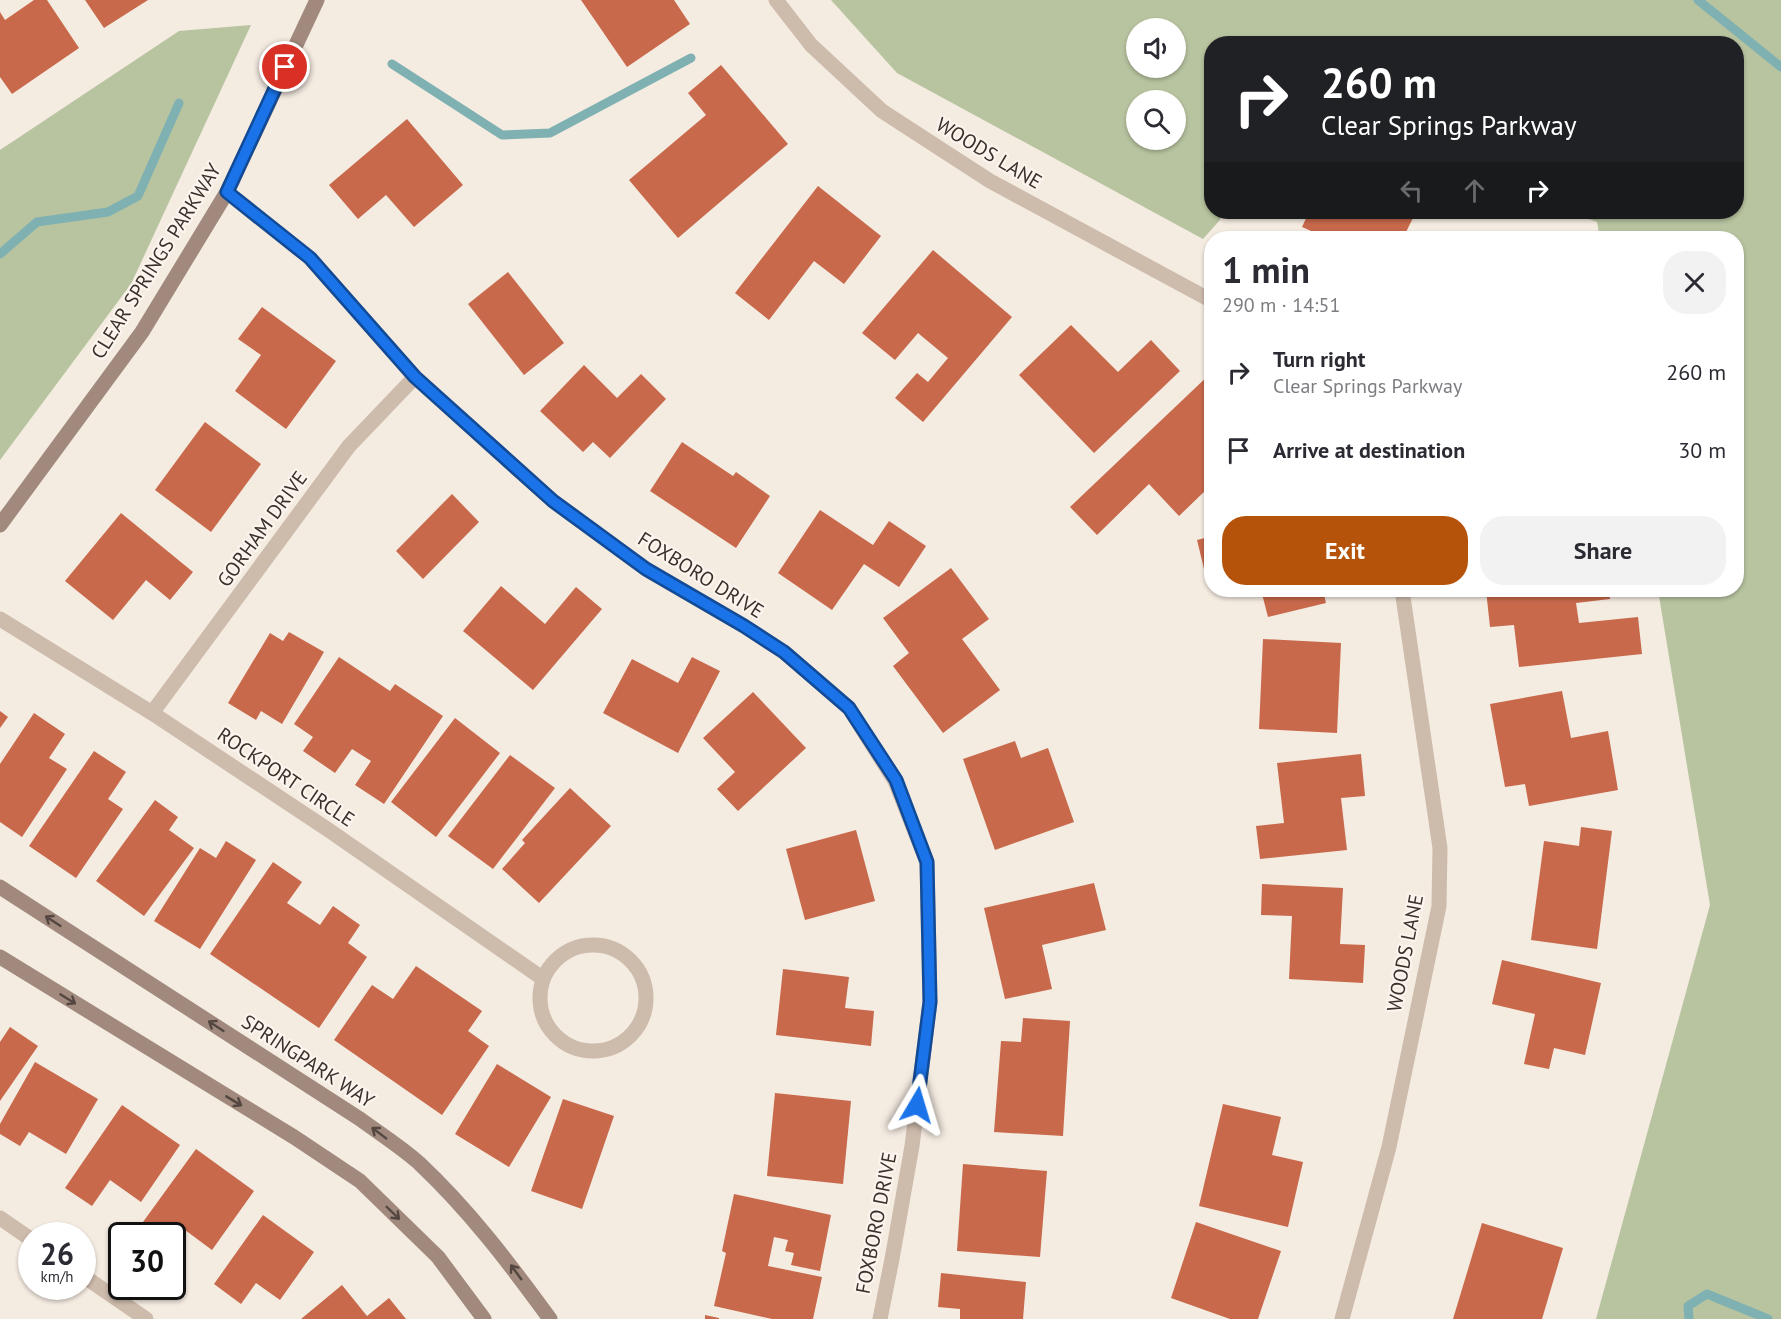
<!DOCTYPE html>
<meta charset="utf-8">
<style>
body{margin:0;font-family:"PT Sans",sans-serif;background:#f2f2f3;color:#2b2b33;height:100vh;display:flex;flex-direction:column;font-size:22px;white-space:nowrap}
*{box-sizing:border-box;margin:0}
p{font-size:20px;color:#7c7c81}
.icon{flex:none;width:33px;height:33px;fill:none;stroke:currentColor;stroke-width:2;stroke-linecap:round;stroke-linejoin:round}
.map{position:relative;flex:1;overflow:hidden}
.panel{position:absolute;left:1204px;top:231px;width:540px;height:366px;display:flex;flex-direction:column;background:#fff;border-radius:24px;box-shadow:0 2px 4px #0004}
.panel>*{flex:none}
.hud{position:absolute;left:1204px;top:36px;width:540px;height:183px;border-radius:24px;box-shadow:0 2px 4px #0004;background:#202124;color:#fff;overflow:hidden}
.controls{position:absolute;left:1126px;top:18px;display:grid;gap:12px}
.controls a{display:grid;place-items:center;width:60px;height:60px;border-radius:50%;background:#fff;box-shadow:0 2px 4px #0004;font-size:30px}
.speed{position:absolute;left:18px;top:1222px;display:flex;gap:12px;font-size:30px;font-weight:700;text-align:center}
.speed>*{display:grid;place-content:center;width:78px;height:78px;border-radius:50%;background:#fff;box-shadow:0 2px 4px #0004;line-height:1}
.speed small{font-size:15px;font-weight:400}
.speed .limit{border:3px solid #111;border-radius:9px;background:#fff;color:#111}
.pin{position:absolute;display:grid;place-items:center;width:51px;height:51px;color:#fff;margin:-26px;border:3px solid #fff;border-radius:50%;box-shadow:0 2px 6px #0007}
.me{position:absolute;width:66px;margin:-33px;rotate:7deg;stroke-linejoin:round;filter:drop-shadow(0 0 4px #0008)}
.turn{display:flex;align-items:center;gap:21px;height:126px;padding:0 18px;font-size:27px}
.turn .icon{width:78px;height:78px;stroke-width:2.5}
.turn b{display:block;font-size:42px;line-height:51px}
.lanes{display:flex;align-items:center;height:57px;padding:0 18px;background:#0003;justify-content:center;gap:30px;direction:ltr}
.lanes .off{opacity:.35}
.round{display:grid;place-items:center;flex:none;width:63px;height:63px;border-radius:24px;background:#f2f2f3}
.head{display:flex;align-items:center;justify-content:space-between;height:102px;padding:0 18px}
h1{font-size:36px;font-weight:700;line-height:45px}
.action{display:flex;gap:12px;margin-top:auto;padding:12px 18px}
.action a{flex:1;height:69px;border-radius:24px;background:#b45309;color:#fff;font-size:24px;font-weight:700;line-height:69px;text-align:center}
.action a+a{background:#f2f2f3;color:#2b2b33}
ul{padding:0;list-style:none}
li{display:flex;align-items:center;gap:18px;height:78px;padding:0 18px}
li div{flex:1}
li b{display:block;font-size:22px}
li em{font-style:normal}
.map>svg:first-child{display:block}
.green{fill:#b8c4a0;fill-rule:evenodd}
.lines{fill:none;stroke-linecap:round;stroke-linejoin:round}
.stream{stroke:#7fb0b2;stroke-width:9}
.building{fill:#c8694b}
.street{stroke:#cdbbac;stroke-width:15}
.secondary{stroke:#a18a7d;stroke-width:15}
.oneway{stroke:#544640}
.route-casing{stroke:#114b97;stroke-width:15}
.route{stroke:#1a73e8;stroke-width:10}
.labels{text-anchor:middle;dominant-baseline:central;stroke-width:4.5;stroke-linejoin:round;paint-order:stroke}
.street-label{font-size:20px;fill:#3b302b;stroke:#fbf5ee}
</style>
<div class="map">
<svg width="1781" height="1319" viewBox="0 0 1781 1319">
<rect width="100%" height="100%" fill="#f4ebe1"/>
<g class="green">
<path d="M831,0H1781V1319H1596L1710,905L1658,590H1737V238H1600L1597,222L1569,212H1737V44H1212V212H1227L1203,239L897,73ZM1137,28H1176V68H1137ZM1137,100H1176V140H1137Z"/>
<path d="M251,25L131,284L0,460V150L179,31Z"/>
</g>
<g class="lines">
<g class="stream">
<path d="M1698,0L1781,67"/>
<path d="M392,64L502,135L550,133L691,58"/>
<path d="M0,254L37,222L108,212L138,196L179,103"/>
<path d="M1689,1319L1688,1306L1707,1294L1768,1319"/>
</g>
</g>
<g class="building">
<path d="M34,0H47L79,48L12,94L0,77V12L5,20Z"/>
<path d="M85,0H148L104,28Z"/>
<path d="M581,0H674L690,24L627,67Z"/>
<path d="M721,65L788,144L678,238L629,180L706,115L688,93Z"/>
<path d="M407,119L463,185L414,227L386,195L358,219L329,185Z"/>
<path d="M818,186L881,236L844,284L814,261L769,320L735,293Z"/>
<path d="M1309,212H1416L1403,238H1327L1302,227Z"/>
<path d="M933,250L1012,317L923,422L895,398L917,373L928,382L948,358L918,333L895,360L862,333Z"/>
<path d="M508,272L564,343L524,375L468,304Z"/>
<path d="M262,307L336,361L286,429L235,391L261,355L238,339Z"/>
<path d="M1071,325L1118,372L1151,340L1180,371L1094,453L1019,375Z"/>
<path d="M584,365L617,398L641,374L666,399L610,458L593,442L583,452L540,411Z"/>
<path d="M1212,372V495L1207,489L1179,516L1149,484L1097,535L1070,507Z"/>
<path d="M205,422L261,464L211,532L155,490Z"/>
<path d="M682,442L733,476L736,472L770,496L736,548L650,491Z"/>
<path d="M452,494L479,522L423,579L396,551Z"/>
<path d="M820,510L873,545L889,521L926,546L899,587L864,564L832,610L778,573Z"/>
<path d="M121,513L193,572L170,600L146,580L113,620L65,581Z"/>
<path d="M1212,536V575L1206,577L1197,540Z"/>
<path d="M951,568L989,619L962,639L1000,690L943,733L893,666L909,653L883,618Z"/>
<path d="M501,586L545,624L576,587L602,609L533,690L463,631Z"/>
<path d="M1261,590H1323L1326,603L1268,617Z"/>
<path d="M1486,590H1609L1610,599L1576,603L1579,623L1638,617L1642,654L1519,667L1514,625L1490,627Z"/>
<path d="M289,632L324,652L282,724L261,711L256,720L228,703L270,633L283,641Z"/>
<path d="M1263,639L1341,643L1337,733L1259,729Z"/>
<path d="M339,657L390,691L395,684L443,716L384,804L355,785L371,761L352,749L335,773L303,751L313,737L294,724Z"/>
<path d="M692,657L720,671L678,753L603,713L632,659L678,683Z"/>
<path d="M1562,691L1571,738L1608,731L1618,790L1529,806L1525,784L1505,787L1490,704Z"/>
<path d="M753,692L806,748L738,811L717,789L735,772L703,738Z"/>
<path d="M0,711L8,717L0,728Z"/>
<path d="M34,713L65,734L49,758L67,769L22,837L0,822V764Z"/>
<path d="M455,718L500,753L436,837L391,802Z"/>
<path d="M1015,741L1021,758L1048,748L1074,822L995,850L963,759Z"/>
<path d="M94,751L126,772L108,799L123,809L76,878L29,846Z"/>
<path d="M1361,754L1365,796L1341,798L1347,850L1260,859L1256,826L1284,823L1277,763Z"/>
<path d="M510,755L555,788L493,869L448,836Z"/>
<path d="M570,788L611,826L539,903L502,869L525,843L522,840Z"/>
<path d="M155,800L178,817L169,830L194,848L144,916L96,881Z"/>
<path d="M1581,827L1612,831L1597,949L1531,940L1544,841L1579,846Z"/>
<path d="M856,830L875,901L805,920L786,849Z"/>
<path d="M226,841L256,860L200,949L154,921L200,848L216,858Z"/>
<path d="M273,862L302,882L287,903L320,925L333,906L360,925L348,943L367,957L319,1028L210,954Z"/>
<path d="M1094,883L1106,930L1042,945L1052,989L1005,999L984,908Z"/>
<path d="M1262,884L1343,888L1340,944L1365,945L1363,983L1289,979L1292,916L1261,915Z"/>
<path d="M1502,960L1601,983L1585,1055L1554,1048L1549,1069L1524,1064L1535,1014L1492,1004Z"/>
<path d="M416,966L482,1011L468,1031L489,1046L442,1115L334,1040L372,985L393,999Z"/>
<path d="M783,969L849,977L845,1008L874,1011L871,1046L776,1035Z"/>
<path d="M1023,1018L1070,1021L1063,1136L994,1132L1001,1041L1021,1042Z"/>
<path d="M10,1027L38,1046L0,1101V1042Z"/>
<path d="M35,1062L98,1099L66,1154L29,1132L20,1146L0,1134V1124Z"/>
<path d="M497,1064L551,1097L509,1167L455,1134Z"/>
<path d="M775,1093L851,1101L843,1184L767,1176Z"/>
<path d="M563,1099L614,1116L582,1209L531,1191Z"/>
<path d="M1223,1104L1281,1117L1272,1155L1303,1162L1288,1227L1199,1206Z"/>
<path d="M122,1105L180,1145L141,1202L110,1180L92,1206L65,1188Z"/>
<path d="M196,1149L254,1191L212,1250L185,1230L172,1248V1236H140L135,1233Z"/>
<path d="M963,1164L1047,1171L1040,1257L957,1251Z"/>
<path d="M734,1194L831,1215L820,1271L791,1265L794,1253L785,1251L788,1240L774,1237L768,1266L822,1277L813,1319H772L714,1306L726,1253L722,1251Z"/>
<path d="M263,1215L314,1252L280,1300L256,1283L241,1304L214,1284Z"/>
<path d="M1196,1222L1281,1251L1258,1319H1230L1171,1298Z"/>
<path d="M1482,1223L1563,1248L1542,1319H1453Z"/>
<path d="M941,1273L1026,1282L1023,1319H960V1309L938,1307Z"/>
<path d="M342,1285L367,1316L389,1298L406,1319H301Z"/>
<path d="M705,1315L719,1318V1319H705Z"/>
</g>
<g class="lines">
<g class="street">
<path d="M776,0L811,45L882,111L990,181L1212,301"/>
<path d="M227,192L310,258L415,377L553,501L646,569L744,626L784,652L849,708L895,781L927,862L930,1002L912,1146L892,1259L880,1319"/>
<path d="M0,619L152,713L330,831L542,978"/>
<path d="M152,713L349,446L415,377"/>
<circle cx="593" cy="998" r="53"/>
<path d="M0,1218L32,1240"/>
<path d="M82,1275L146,1319"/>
<path d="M1342,1319L1389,1147L1439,906L1440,848L1402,590"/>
</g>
<g class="secondary">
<path d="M0,525L142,332L227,192L317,0"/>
<path d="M0,887L360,1119C379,1133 401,1147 419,1163C469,1210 510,1264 550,1319"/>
<path d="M0,957L294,1137L360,1181L438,1257L484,1319"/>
</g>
</g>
<defs><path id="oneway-shaft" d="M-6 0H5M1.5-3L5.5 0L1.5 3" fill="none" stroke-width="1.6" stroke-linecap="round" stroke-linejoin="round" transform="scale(1.5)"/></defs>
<g class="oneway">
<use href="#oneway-shaft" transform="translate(53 921) rotate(-147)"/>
<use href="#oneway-shaft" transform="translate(68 999) rotate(32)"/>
<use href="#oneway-shaft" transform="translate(216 1026) rotate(-147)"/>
<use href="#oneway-shaft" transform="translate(234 1101) rotate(31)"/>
<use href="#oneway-shaft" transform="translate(379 1133) rotate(-143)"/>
<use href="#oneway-shaft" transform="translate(393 1213) rotate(44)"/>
<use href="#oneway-shaft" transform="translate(516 1272) rotate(-126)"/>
</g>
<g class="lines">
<g class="route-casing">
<path id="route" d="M285,67L227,192L310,258L415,377L553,501L646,569L744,626L784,652L849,708L896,780L927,862L930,1002L917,1105"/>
</g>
<use href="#route" class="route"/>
</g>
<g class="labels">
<g class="street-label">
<text transform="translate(989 153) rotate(31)">WOODS LANE</text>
<text transform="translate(156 261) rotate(-58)">CLEAR SPRINGS PARKWAY</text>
<text transform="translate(262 529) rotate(-54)">GORHAM DRIVE</text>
<text transform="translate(701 575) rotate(32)">FOXBORO DRIVE</text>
<text transform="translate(286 777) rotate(34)">ROCKPORT CIRCLE</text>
<text transform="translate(1405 953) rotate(-79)">WOODS LANE</text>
<text transform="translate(308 1061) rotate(33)">SPRINGPARK WAY</text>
<text transform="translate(876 1223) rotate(-79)">FOXBORO DRIVE</text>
</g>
</g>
</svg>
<div class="controls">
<a><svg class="icon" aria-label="sound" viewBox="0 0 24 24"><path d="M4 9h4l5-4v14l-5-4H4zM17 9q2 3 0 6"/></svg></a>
<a><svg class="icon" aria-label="search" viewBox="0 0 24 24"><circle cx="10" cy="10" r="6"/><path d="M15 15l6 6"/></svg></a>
</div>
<div class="speed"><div>26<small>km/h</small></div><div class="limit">30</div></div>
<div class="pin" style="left:285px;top:67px;background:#d93025"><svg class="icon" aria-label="arrive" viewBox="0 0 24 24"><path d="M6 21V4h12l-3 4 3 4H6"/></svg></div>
<svg class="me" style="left:917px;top:1105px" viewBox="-20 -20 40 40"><path d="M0-17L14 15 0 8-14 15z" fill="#1a73e8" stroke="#fff" stroke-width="4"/></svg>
<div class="hud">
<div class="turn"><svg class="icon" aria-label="right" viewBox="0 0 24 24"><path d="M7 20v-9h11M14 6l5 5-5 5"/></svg><div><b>260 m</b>Clear Springs Parkway</div></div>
<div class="lanes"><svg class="icon off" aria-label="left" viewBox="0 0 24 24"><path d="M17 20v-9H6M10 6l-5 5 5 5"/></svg><svg class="icon off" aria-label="ahead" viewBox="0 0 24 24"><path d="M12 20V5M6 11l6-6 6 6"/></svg><svg class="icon" aria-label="right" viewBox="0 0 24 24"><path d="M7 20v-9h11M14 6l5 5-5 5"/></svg></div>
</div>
<section class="panel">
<div class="head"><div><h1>1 min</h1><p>290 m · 14:51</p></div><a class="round"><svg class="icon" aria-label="close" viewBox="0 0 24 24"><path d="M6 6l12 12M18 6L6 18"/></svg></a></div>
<ul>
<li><svg class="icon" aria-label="right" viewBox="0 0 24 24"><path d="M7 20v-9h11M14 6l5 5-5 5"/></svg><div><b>Turn right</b><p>Clear Springs Parkway</p></div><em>260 m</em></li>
<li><svg class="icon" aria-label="arrive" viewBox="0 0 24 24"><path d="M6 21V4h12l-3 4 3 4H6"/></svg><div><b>Arrive at destination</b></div><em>30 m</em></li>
</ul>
<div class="action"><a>Exit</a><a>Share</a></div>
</section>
</div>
